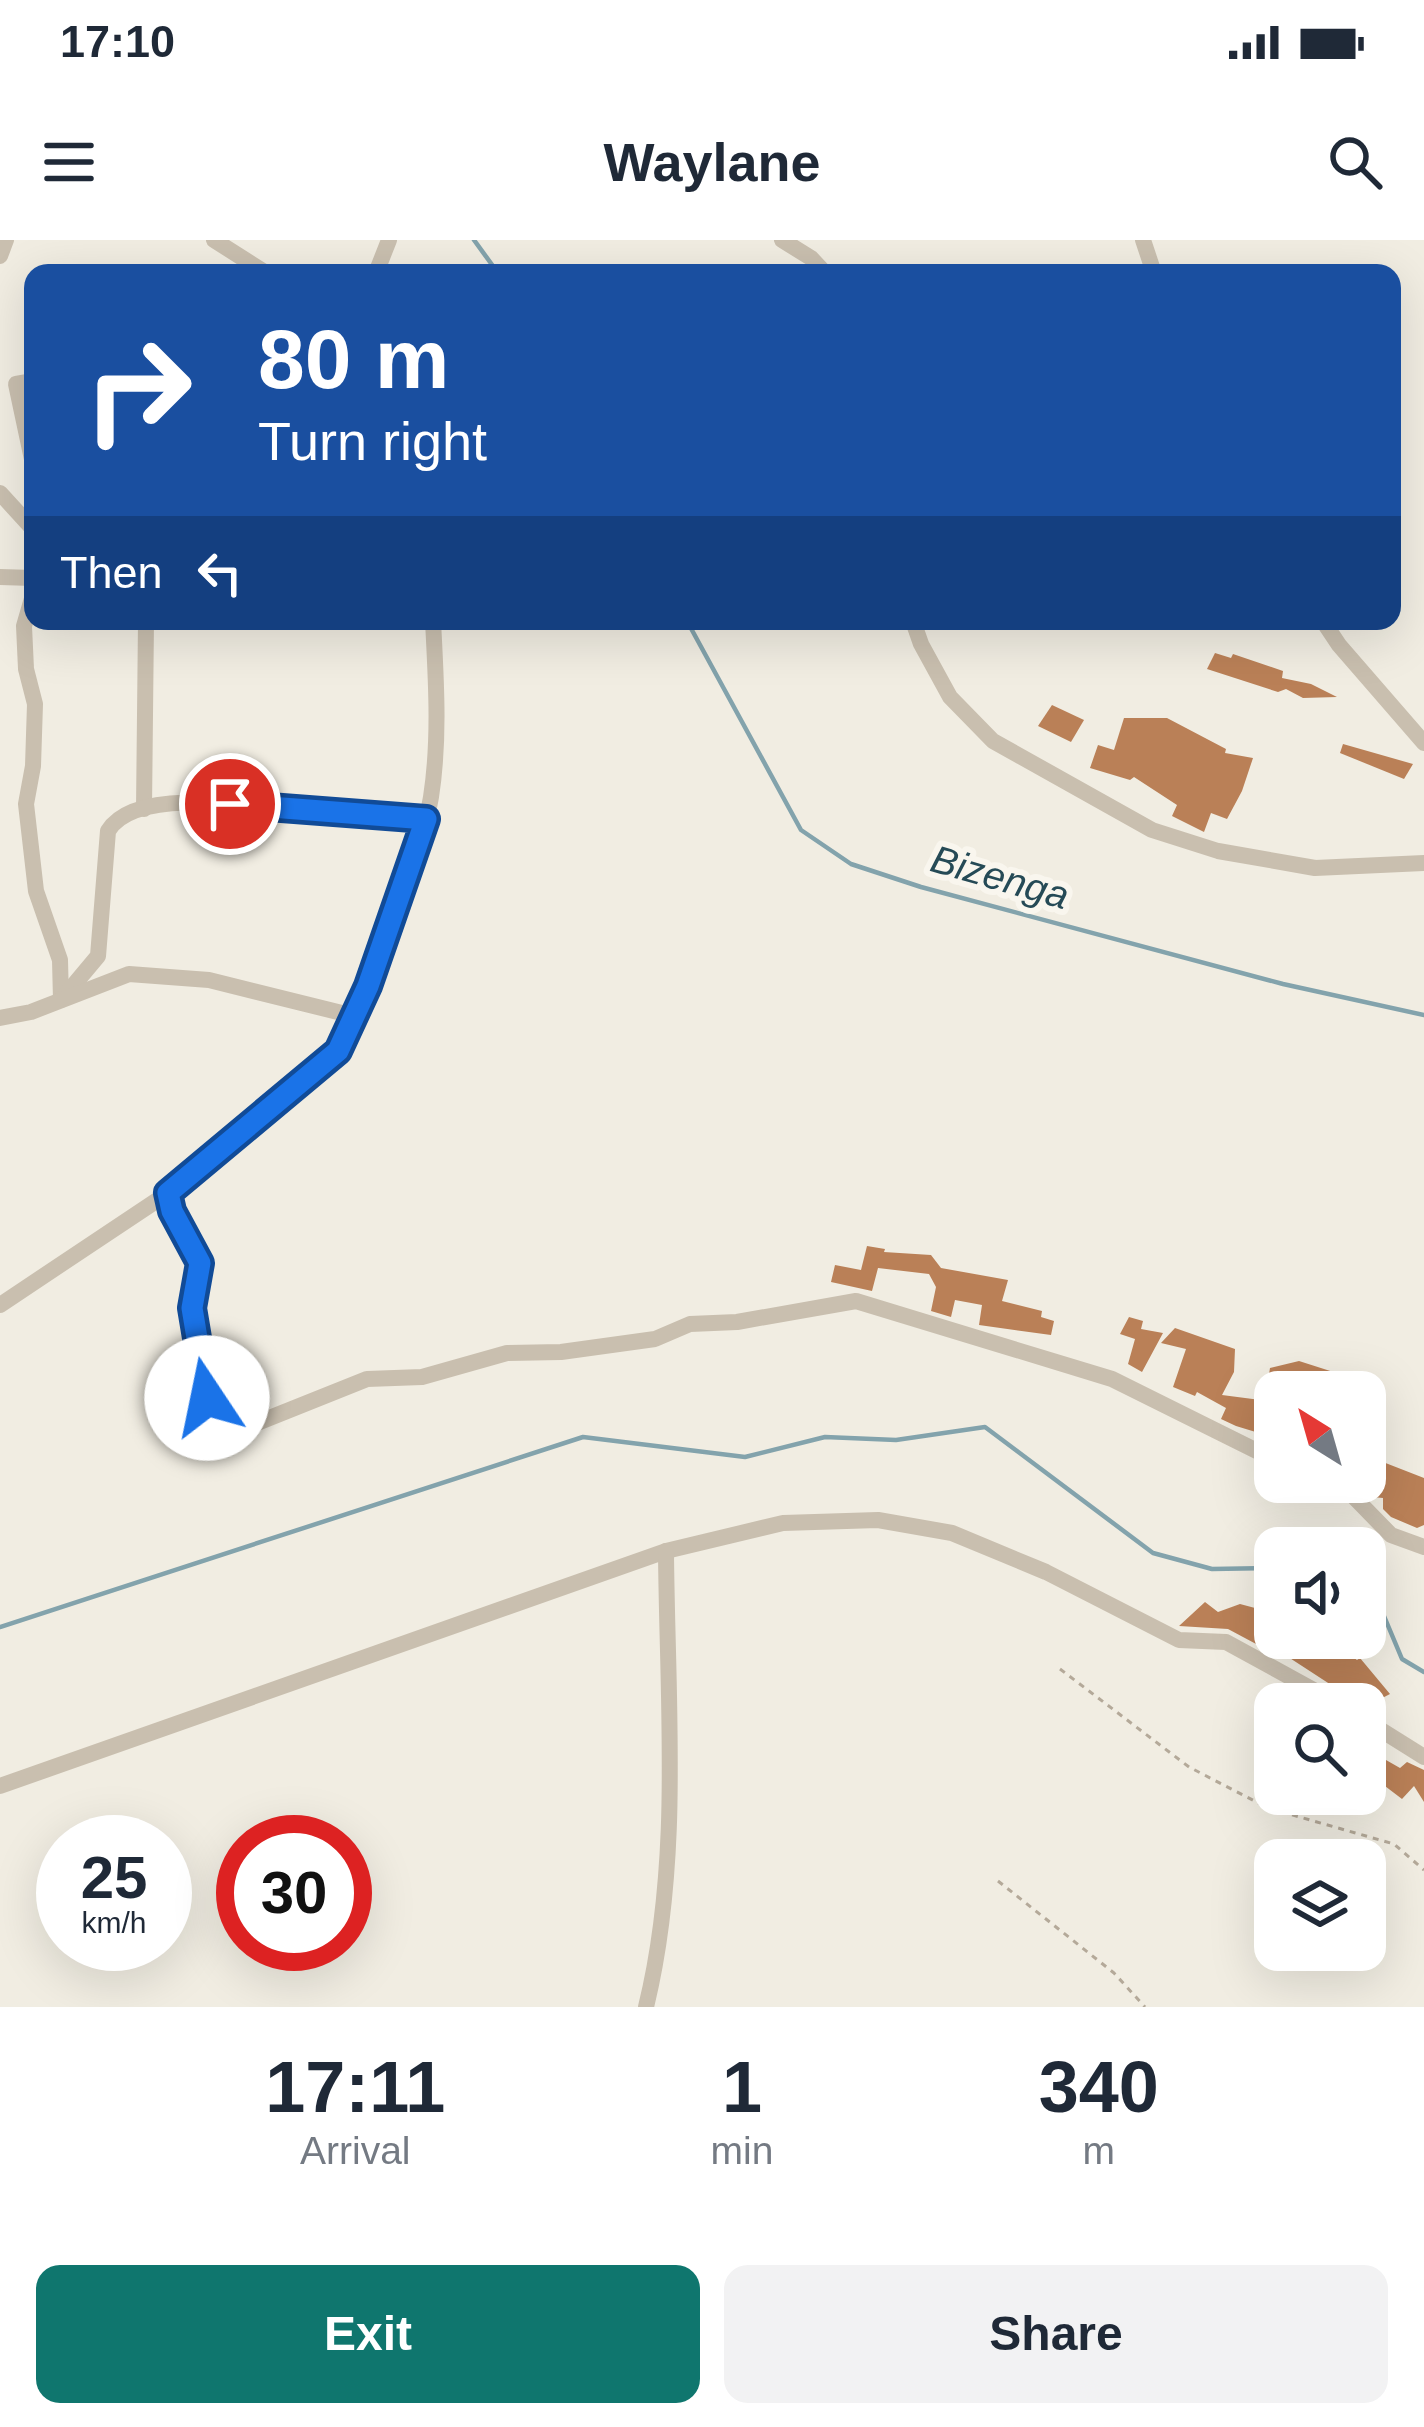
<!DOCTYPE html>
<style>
body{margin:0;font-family:Arial,sans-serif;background:#f2f2f3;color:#1f2937;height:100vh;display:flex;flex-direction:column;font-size:45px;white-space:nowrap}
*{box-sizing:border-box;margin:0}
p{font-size:39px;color:#747a83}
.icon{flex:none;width:66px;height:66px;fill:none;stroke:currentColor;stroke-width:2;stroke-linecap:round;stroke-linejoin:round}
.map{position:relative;height:1767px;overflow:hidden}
.panel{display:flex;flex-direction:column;background:#fff;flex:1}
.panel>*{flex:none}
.guide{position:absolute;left:24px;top:24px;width:1377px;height:366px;border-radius:24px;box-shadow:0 12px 48px #0002;background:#1a4fa0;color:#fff;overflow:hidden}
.needle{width:78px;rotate:323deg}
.fabs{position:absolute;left:1254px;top:1131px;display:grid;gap:24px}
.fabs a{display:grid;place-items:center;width:132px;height:132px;border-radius:24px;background:#fff;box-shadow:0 12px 48px #0002;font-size:60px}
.speed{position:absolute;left:36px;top:1575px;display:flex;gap:24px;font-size:60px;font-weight:700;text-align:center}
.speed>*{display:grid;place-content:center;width:156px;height:156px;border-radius:50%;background:#fff;box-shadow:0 12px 48px #0002;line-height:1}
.speed small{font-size:30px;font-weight:400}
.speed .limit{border:18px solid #d22;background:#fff;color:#111}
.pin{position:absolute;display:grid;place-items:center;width:102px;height:102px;color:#fff;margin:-51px;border:6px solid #fff;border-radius:50%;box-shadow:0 3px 12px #0007}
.me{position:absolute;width:132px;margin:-66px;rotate:349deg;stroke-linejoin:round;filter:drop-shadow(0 0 9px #0008)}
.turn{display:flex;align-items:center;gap:42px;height:252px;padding:0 36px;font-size:54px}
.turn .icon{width:156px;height:156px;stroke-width:2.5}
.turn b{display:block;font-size:84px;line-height:102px}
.then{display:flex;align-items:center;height:114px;padding:0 36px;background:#0003;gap:24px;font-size:45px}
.eta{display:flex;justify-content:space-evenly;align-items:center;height:204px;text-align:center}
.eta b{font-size:72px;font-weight:800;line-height:84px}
.primary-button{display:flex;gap:24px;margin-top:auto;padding:24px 36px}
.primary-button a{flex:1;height:138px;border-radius:24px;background:#0f766e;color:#fff;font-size:48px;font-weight:800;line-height:138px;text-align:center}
.primary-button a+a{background:#f2f2f3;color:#1f2937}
.status{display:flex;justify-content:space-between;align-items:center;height:84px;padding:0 60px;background:#fff;direction:ltr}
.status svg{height:33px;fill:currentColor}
header{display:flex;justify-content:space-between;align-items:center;height:156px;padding:0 36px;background:#fff;font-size:54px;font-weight:800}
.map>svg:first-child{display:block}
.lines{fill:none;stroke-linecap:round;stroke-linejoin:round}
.stream{stroke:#83a3ac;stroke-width:4.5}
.building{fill:#ba8057}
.path{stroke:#b4a999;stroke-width:3;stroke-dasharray:6 6;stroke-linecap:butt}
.street{stroke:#c9bfaf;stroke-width:16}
.route-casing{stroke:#114b97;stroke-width:30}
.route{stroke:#1a73e8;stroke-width:21}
.labels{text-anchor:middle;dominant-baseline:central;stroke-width:12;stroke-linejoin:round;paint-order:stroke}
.water-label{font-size:39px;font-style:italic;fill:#254a56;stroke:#f9f6ee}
</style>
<div class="status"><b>17:10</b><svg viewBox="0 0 49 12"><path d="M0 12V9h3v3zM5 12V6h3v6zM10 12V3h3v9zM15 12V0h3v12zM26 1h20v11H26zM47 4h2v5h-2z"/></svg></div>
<header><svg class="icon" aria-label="menu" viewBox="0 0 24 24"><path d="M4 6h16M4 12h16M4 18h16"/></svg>Waylane<svg class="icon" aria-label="search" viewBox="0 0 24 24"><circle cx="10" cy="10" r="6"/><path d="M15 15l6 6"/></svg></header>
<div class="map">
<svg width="1424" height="1767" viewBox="0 0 1424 1767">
<rect width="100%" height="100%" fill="#f1ede2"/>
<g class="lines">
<g class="stream">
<path d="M474,0L498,33"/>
<path d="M687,381L801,590L851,624L921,647L1283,744L1424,775"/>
<path d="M1365,1353L1376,1357L1402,1419L1424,1432"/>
<path d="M0,1387L583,1197L745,1217L825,1197L896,1200L985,1187L1153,1313L1212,1329L1275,1328"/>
</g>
</g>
<g class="building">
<path d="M1215,413L1231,418L1233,414L1283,431L1282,438L1311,444L1337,457L1303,458L1286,449L1278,452L1207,429Z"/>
<path d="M1052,465L1084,480L1071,502L1038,486Z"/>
<path d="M1124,478H1167L1226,509L1225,513L1253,518L1242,551L1227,579L1211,573L1204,592L1172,576L1177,565L1134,537L1130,540L1090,528L1098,505L1114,510Z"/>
<path d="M1343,504L1413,524L1404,539L1340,513Z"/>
<path d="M867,1006L885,1009L884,1012L931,1015L941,1028L1008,1040L1002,1061L1042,1071L1041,1077L1054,1081L1051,1095L979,1085L982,1065L955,1060L951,1077L931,1071L936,1047L929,1034L878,1028L872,1051L831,1042L835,1025L861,1030Z"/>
<path d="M1129,1077L1143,1081L1141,1089L1163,1093L1142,1132L1128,1124L1135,1099L1120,1094Z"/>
<path d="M1175,1088L1235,1109L1234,1132L1222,1155L1275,1162V1198L1236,1186L1221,1179L1226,1168L1197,1152L1195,1156L1173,1147L1186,1109L1161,1103Z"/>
<path d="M1299,1121L1349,1137L1347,1152H1266L1270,1128Z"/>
<path d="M1365,1215L1424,1238V1285L1417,1288L1391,1277L1383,1269V1258L1372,1257L1361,1246L1359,1242H1365Z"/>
<path d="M1205,1362L1218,1372L1240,1364L1255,1368L1259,1362L1275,1365V1398H1310V1403L1316,1398H1327L1357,1420L1360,1418L1390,1454L1365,1467L1279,1411L1275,1414L1228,1389L1179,1386Z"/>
<path d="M1365,1508L1400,1528L1407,1522L1424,1530V1562L1414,1546L1402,1559L1381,1543L1386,1537L1365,1516Z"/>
</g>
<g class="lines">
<g class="path">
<path d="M1060,1429L1189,1527L1268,1568L1394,1604L1424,1630"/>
<path d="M998,1641L1114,1733L1145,1767"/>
</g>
<g class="street">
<path d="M214,0L266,33"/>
<path d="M782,0L811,18L825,33"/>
<path d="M1143,0L1154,33"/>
<path d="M0,16L6,0"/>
<path d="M376,33L389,0"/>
<path d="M33,141L16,144L33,224"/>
<path d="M0,253L33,289"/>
<path d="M0,337L33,338"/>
<path d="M33,355L24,386L26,429L35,464L33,526L26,564L36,651L60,720L61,760"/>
<path d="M913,381L921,404L950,457L993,501L1152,590L1218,611L1315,628L1424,623"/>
<path d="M1323,381L1339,405L1424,503"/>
<path d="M144,569L146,381"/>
<path d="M62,759L98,716L108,591C138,542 273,570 323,574C357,576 391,577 426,579"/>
<path d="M354,776C381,717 420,621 431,557C440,499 436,440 433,381"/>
<path d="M0,778L31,772L129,734L209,740L354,776L338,811L325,825L168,953L172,971L200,1023L192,1068L207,1158L222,1178L236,1185H252L367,1139L422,1137L507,1113L561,1112L655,1099L690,1084L737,1082L856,1061L1112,1139L1275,1220"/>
<path d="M0,1065L168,953"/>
<path d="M1324,1242L1352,1255L1391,1295L1424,1307"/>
<path d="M1365,1480L1424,1517"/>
<path d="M0,1546L666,1311L783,1283L878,1280L952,1293L1046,1332L1179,1400L1226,1402L1339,1464"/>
<path d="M646,1767C682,1620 667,1461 666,1311"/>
</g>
</g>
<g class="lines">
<g class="route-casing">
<path id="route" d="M207,1158L192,1068L200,1023L172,971L168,953L338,811L368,746L426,579L230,564"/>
</g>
<use href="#route" class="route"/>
</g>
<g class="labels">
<g class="water-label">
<text transform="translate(1000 637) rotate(16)">Bizenga</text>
</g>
</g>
</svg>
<div class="fabs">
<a><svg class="needle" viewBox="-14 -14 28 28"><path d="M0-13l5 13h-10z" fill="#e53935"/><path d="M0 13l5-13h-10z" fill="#747a83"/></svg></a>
<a><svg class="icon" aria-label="sound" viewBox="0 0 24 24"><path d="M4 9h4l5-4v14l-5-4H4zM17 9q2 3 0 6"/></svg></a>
<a><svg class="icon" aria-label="search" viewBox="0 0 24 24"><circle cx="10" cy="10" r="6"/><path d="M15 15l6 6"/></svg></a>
<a><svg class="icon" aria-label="layers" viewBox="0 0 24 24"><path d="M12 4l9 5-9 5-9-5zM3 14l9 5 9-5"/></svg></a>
</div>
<div class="speed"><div>25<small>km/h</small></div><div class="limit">30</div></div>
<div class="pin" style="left:230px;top:564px;background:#d93025"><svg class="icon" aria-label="arrive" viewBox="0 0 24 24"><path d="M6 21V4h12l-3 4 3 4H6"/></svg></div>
<svg class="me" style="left:207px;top:1158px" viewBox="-20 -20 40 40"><circle r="19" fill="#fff"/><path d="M0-13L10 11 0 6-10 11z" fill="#1a73e8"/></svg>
<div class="guide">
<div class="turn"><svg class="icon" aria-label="right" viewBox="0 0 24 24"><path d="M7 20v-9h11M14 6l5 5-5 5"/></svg><div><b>80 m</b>Turn right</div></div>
<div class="then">Then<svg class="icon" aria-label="left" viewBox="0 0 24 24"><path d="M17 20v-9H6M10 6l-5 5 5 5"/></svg></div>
</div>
</div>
<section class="panel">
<div class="eta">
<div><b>17:11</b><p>Arrival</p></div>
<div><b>1</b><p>min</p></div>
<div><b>340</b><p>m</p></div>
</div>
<div class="primary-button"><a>Exit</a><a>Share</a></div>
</section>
